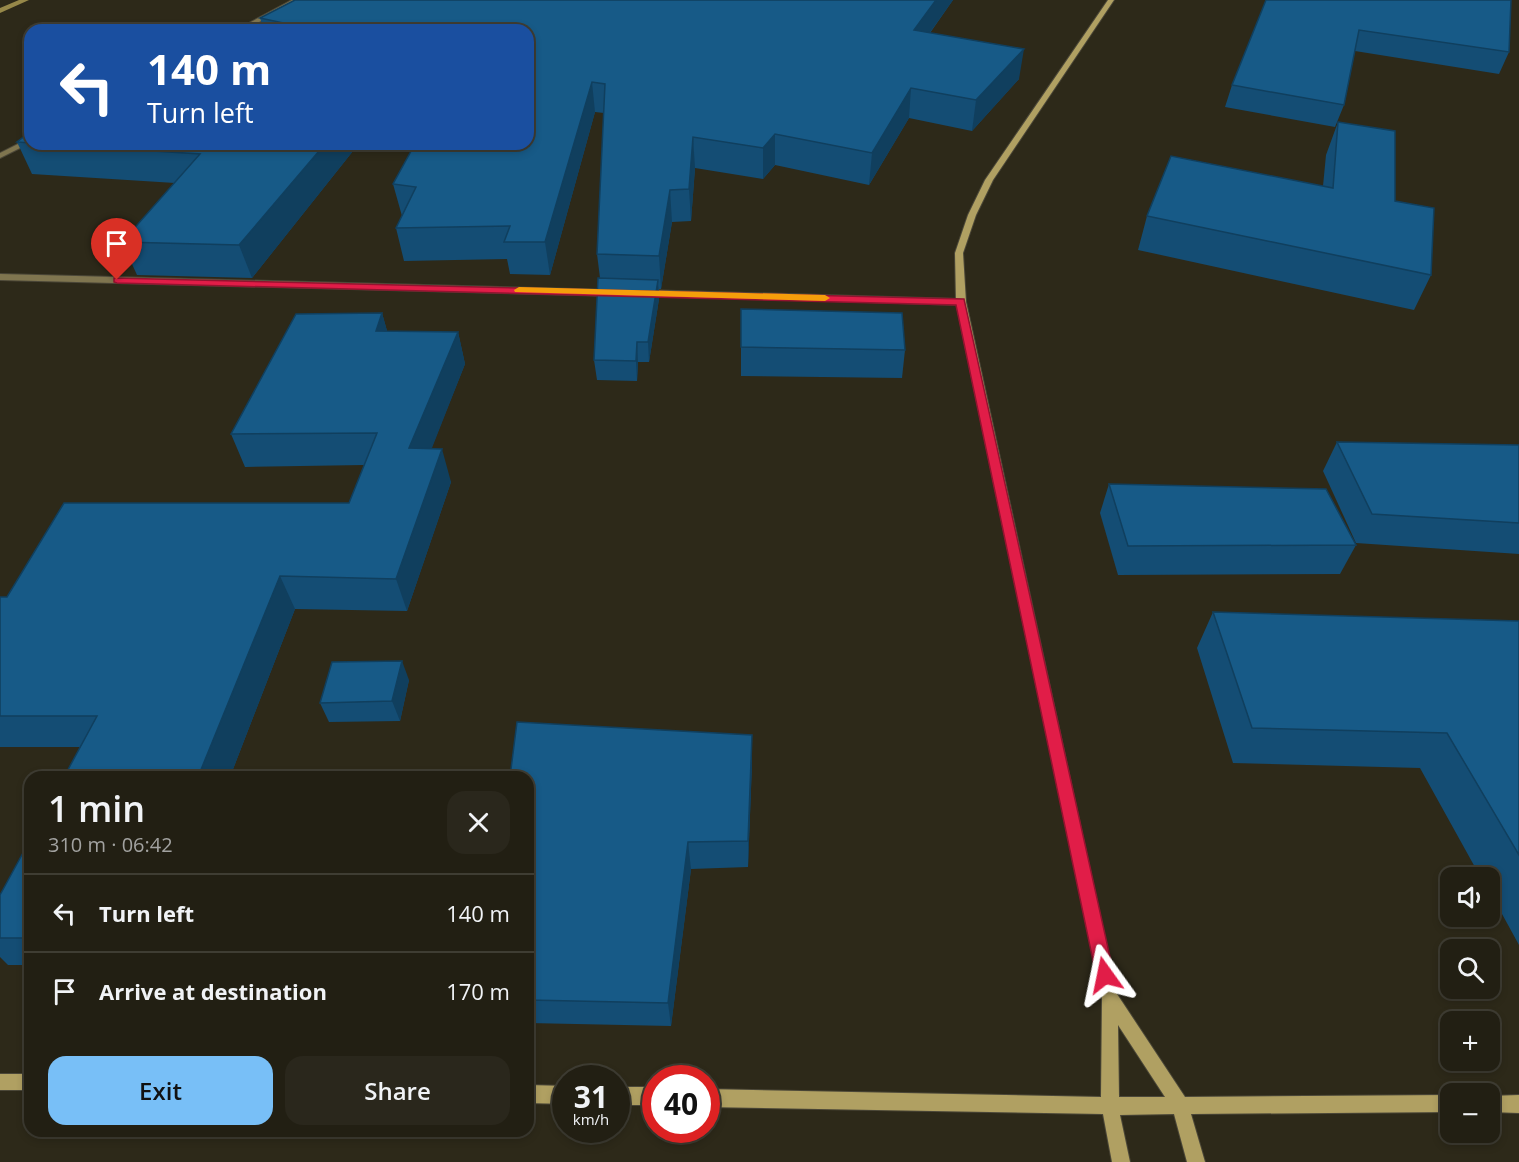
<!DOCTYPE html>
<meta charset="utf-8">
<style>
body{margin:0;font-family:"Open Sans",sans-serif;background:#2a271c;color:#f1f3f6;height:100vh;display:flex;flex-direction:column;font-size:22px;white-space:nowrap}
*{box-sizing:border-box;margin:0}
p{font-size:20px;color:#a2a2a0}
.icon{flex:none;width:33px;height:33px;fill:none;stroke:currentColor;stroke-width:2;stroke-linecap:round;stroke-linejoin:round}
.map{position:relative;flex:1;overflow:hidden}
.side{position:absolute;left:24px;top:771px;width:510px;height:366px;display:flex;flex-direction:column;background:#221f13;border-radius:18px;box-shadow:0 3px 9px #0003,0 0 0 2px #3f3d33}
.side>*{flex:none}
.top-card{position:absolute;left:24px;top:24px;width:510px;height:126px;border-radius:18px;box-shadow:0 3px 9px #0003,0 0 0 2px #3f3d33;background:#1a4fa0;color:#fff;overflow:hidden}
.buttons{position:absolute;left:1440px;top:867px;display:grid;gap:12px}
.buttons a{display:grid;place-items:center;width:60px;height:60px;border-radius:12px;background:#221f13;box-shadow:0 3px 9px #0003,0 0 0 2px #3f3d33;font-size:30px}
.speed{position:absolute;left:552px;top:1065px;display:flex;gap:12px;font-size:30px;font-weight:700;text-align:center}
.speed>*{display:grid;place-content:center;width:78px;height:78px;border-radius:50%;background:#221f13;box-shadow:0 3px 9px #0003,0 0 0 2px #3f3d33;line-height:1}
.speed small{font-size:15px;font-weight:400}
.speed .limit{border:9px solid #d22;background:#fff;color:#111}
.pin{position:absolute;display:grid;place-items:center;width:51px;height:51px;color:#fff;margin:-62px -26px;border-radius:50% 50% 50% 0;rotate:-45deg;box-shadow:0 0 6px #0007}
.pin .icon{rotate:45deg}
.me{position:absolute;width:66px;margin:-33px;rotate:348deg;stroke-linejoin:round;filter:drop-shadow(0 0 4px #0008)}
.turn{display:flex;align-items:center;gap:21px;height:126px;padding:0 24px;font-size:27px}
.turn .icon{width:78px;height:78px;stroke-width:2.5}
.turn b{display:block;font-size:42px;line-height:51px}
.round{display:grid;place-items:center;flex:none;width:63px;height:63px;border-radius:18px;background:#2a271c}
.headline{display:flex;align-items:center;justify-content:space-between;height:102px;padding:0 24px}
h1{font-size:36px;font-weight:600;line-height:45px}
.cta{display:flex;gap:12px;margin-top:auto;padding:12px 24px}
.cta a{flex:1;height:69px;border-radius:18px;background:#78bff7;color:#111;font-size:24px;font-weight:600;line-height:69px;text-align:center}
.cta a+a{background:#2a271c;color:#f1f3f6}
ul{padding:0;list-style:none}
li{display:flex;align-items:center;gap:18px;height:78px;padding:0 24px;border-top:2px solid #3f3d33}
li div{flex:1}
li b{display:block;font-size:22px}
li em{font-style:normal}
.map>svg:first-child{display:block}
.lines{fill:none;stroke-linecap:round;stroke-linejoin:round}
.stream{fill:#968849;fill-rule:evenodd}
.street-casing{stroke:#4b4738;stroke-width:2}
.secondary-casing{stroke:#4b4738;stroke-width:2}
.street{fill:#7f754f;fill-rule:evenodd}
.secondary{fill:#b0a062;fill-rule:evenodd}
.wall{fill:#144d74}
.shaded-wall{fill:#103f5e}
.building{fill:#175a87;stroke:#103f5e;stroke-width:1.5}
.route{fill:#e11d48;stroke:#92132f;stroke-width:1.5}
.slow{fill:#f59e0b}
</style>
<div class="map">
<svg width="1519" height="1162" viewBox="0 0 1519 1162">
<rect width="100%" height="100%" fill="#2d2919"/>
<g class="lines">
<path class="stream" d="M19,0H29L0,13V8Z"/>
<g class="street-casing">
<g id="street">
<path d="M292,0H300L244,30H236Z"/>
<path d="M30,138V143L0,158V153Z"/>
<path d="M0,274L614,290L619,293L614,296L0,280Z"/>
<path d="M643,290L961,299L966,302L961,305L640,295L638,293Z"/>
</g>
</g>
<g class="secondary-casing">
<g id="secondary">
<path d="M1108,0H1114L993,180L976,215L963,253L966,302L1117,994L1185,1097L1450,1095V1112L1191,1114L1205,1162H1187L1174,1114L1120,1115L1130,1162H1112L1103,1114L706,1107V1089L1101,1097L1102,998L956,302L955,253L968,215L985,180ZM1118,1025L1165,1097H1119Z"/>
<rect x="0" y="1074" width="30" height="16"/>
<path d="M528,1085L566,1086V1104L528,1103Z"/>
<rect x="616" y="1087" width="40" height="18"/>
<path d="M1519,1095V1113L1490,1112V1096Z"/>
</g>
</g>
<use href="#street" class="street"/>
<use href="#secondary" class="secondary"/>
</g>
<g class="wall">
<path d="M295,0H953L930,33L1019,79L972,131L909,118L869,185L775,165L763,179L695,168L691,221L672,222L661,289H659V299L649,362H638L637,381L597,380L594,360L600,278L597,254L604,113L595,112L550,275L510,274L507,259L404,261L396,228L402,216L393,184L412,150L353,151L252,278L137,275L122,242L175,183L32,174L17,142L30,132V144H528V30H264L260,18Z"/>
<path d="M1266,0L1509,52L1499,74L1355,51L1344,105L1335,127L1225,107L1232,85Z"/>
<path d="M1338,122L1395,201L1431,275L1414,310L1138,250L1147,216L1323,186L1326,155Z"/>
<path d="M382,313L387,331L458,332L465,364L431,449L451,482L407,611L295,609L230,777H64L80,747H0V597H7L349,503L364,465L245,467L231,434Z"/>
<path d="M741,347L905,350L902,378L741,376Z"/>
<path d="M1337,442L1519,445V554L1356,543L1323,471Z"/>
<path d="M1109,484L1356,545L1340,574L1118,575L1100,513Z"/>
<path d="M1213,612L1519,621V945L1490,892V878H1481L1420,768L1233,763L1197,648Z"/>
<path d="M409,680L400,721L329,722L320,703Z"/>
<path d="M752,763L748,867L691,869L671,1026L528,1023V777Z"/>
<path d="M30,840V965H8L0,957V895Z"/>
</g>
<g class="shaded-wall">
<path d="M936,0H953L911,59L914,30Z"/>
<path d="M1024,49L1019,79L972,131L976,100Z"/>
<path d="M592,82L595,112L550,275L545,242Z"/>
<path d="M911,88L909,118L869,185L872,153Z"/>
<path d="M775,134V165L763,179V148Z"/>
<path d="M693,137L695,168L691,221L689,189Z"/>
<path d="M325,144H351L353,151L252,278L239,245Z"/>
<path d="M670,190L672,222L661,289L659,256Z"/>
<path d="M658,280L659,299L649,362L648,342Z"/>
<path d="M382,313L391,345L376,331Z"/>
<path d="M458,332L465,364L419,481L409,448Z"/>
<path d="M637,342L638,362L637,381L636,361Z"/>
<path d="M442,449L451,482L407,611L396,579Z"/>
<path d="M280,576L295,609L230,777H198Z"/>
<path d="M402,661L409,680L400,721L392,701Z"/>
<path d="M752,735V763L748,867V841Z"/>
<path d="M688,842L691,869L671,1026L668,1003Z"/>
</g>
<g class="building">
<path d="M295,0H936L914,30L1024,49L976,100L911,88L872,153L775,134L763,148L693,137L689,189L670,190L659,256L597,254L605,84L592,82L545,242H504L510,226L396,228L416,187L393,184L415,144H528V30H316L260,18Z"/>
<path d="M1266,0H1511L1509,52L1359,30L1344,105L1232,85Z"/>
<path d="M1338,122L1395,131V201L1434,208L1431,275L1147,216L1171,156L1333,188Z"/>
<path d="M30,132V143L17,142Z"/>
<path d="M45,144H325L239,245L122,242L200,154Z"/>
<path d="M598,278L658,280L648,342H637L636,361L594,360Z"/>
<path d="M741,309L902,313L905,350L741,347Z"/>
<path d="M382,313L376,331L458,332L409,448L442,449L396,579L280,576L198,777H64L97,716H0V597H7L64,503H349L377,433L231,434L296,314Z"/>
<path d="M1337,442L1519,445V523L1372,514Z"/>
<path d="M1109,484L1326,489L1356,545L1128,546Z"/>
<path d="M1213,612L1519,621V855L1447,733L1252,728Z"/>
<path d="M402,661L392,701L320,703L332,662Z"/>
<path d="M517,722L752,735L748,841L688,842L668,1003L528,1000V777H510Z"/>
<path d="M30,840V938H0V895Z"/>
</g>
<path class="route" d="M114,278L964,299L1114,975L1111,981L1105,983L1099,981L1096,975L956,305L117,283L114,282Z"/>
<path class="slow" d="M519,287L825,295L830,298L825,301L515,292L514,290Z"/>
</svg>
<div class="buttons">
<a><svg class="icon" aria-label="sound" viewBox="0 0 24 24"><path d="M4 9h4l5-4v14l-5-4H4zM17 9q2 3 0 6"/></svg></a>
<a><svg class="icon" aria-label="search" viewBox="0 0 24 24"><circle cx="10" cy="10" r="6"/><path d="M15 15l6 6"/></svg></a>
<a>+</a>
<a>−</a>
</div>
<div class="speed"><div>31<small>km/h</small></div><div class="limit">40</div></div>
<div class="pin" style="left:117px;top:280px;background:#d93025"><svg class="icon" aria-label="arrive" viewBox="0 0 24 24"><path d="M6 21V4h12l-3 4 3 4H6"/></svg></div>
<svg class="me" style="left:1105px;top:975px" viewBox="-20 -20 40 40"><path d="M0-17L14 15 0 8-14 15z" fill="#e11d48" stroke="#fff" stroke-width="4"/></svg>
<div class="top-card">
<div class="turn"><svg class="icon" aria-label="left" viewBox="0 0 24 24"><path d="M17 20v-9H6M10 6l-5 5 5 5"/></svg><div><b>140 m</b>Turn left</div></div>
</div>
<section class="side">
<div class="headline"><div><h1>1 min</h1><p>310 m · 06:42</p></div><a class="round"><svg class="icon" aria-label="close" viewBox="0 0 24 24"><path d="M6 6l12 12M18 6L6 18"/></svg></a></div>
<ul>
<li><svg class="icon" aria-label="left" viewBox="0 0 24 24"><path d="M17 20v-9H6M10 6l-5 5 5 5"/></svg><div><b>Turn left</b></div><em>140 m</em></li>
<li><svg class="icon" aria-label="arrive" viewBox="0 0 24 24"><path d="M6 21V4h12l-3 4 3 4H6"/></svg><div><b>Arrive at destination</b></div><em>170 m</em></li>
</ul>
<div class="cta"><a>Exit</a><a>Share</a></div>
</section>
</div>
